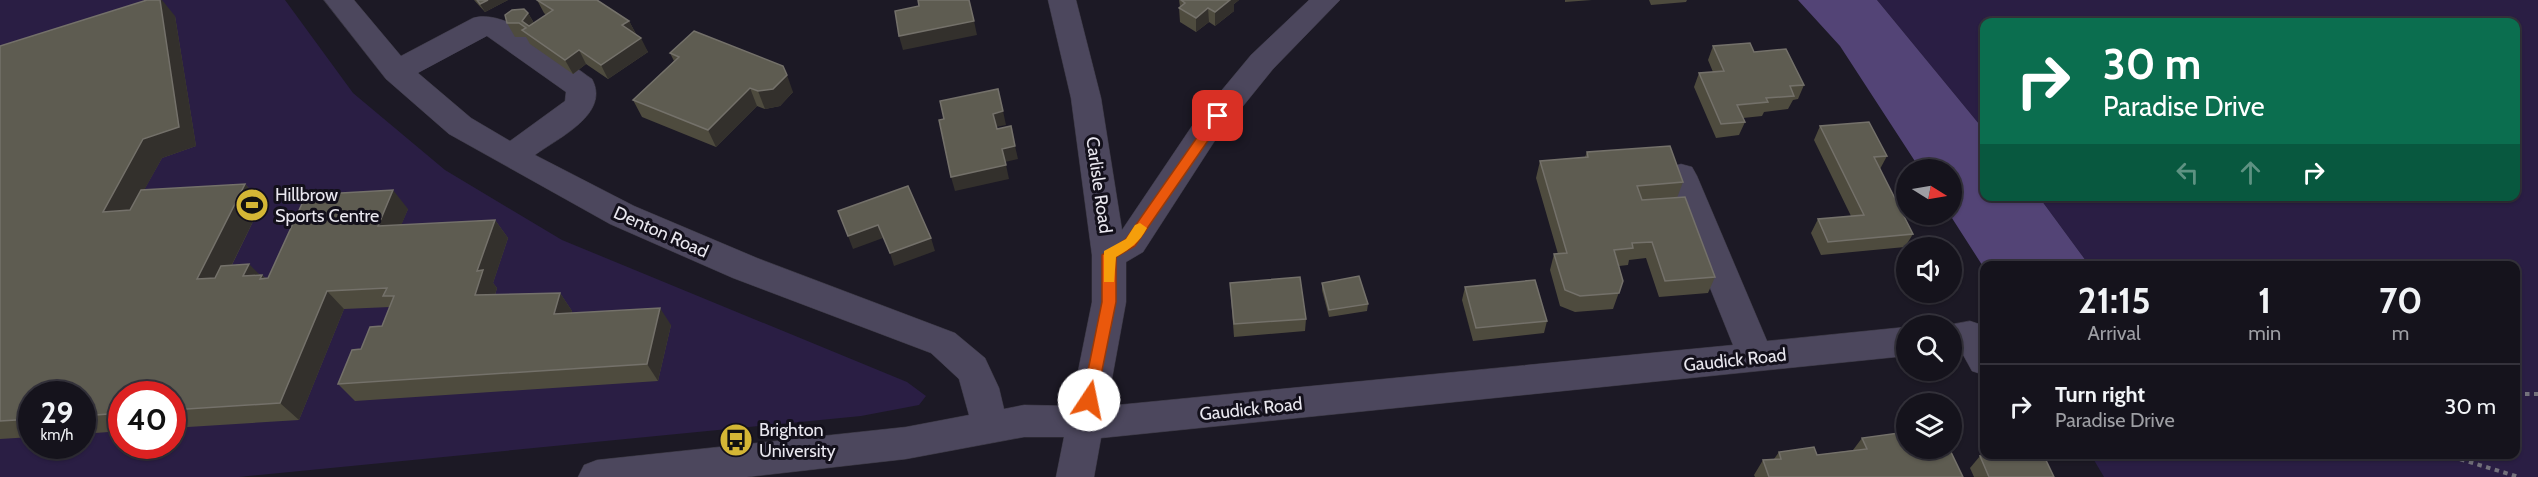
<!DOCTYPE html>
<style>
body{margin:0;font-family:Cabin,sans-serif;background:#1e1c25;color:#f1f3f6;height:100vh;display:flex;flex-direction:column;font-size:22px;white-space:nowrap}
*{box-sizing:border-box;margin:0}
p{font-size:20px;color:#9d9ea3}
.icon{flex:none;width:33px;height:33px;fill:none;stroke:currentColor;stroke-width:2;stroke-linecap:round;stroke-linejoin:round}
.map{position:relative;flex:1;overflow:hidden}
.drawer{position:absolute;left:1980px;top:261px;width:540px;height:198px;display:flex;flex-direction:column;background:#15131c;border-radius:12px;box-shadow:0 2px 4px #0004,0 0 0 2px #34323b}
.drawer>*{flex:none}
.top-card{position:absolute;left:1980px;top:18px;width:540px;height:183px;border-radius:12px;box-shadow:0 2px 4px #0004,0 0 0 2px #34323b;background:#0b6e4f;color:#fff;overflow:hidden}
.needle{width:39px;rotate:101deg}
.buttons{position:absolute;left:1896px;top:159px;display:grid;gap:12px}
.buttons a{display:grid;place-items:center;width:66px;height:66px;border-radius:50%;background:#15131c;box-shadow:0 2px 4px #0004,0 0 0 2px #34323b;font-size:30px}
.speed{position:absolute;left:18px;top:381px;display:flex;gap:12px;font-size:30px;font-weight:700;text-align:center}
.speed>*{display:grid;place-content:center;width:78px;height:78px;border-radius:50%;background:#15131c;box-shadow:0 2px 4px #0004,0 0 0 2px #34323b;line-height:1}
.speed small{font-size:15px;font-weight:400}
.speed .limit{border:9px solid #d22;background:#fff;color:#111}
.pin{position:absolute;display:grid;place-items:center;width:51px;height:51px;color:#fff;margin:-26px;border-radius:12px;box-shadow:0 3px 9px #0006}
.me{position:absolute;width:66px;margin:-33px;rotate:11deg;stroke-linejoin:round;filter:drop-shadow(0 0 4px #0008)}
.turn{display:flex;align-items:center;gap:21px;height:126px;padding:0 24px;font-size:27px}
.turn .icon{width:78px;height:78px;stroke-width:2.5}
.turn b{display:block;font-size:42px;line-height:51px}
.lanes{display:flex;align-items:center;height:57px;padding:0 24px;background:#0003;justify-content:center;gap:30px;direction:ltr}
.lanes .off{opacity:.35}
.eta{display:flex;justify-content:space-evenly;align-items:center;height:102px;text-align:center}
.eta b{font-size:36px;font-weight:700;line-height:42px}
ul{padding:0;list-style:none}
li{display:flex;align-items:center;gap:18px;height:84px;padding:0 24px;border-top:2px solid #34323b}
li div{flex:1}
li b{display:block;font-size:22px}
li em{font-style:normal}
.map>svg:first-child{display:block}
.green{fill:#2a1e44;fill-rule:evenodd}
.forest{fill:#534476}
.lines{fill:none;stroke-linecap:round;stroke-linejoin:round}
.minor-casing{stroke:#393641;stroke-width:1}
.path{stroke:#73717b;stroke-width:4;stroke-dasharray:4.5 4.5;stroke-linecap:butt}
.minor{fill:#4c475d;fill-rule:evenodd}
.wall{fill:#4e4b3e}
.shaded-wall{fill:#33302c}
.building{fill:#5e5c51;stroke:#74716a;stroke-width:1.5}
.route{fill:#ea580c;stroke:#983908;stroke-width:1.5}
.slow{fill:#f59e0b}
.labels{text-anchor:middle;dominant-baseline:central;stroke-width:6;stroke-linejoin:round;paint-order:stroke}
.street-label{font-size:18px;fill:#e9e7ef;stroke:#13101b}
.poi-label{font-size:18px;fill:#e9e7ef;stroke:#13101b;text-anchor:start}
</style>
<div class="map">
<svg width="2538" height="477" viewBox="0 0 2538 477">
<rect width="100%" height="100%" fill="#1c1925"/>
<g class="green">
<path d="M0,0H285L353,93L445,170L562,240L907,382L926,396L919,405L861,416L239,477H0ZM32,394H82V446H32ZM122,394H172V446H122Z"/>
<path d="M1877,0H2538V477H2104L2091,455L2516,454V266L2089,265L2039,197L2516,196V22H1984V130Z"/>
</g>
<path class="forest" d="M1798,0H1877L1984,130V196L2039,197L2089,265L1984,268L1950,215L1952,170L1920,169L1840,46Z"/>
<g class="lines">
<g class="minor-casing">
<g id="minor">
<path d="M324,0H354L401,56L473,18C509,7 562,59 592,79C611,114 558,138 535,155L634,206L757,258L955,333L985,358L999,388L1004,409L1024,405L1071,406L1092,302V255L1071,98L1048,0H1076L1101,98L1122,230L1192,126L1251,55L1309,0H1340L1273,69L1214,142L1143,252L1126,262V302L1107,406L1733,345L1665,176L1670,167L1681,164L1692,167L1697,176L1767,341L1906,327V356L1101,438L1094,477H1056L1064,437H1024L906,459L747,477H578L584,465L597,460L906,427L969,415L959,379L931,353L733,278L610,224L449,134L386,79ZM487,36L566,92L565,101L510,141L471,118L418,73Z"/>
<path d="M1970,321L1982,325L1984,329V375L1972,371L1961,351H1952V326H1943Z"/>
</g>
</g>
<g class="path">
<path d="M2516,394H2538"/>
<path d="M2443,454L2519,477"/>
</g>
<use href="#minor" class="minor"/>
</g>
<g class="wall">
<path d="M474,0H508L485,12Z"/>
<path d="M537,0H597L629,21L636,34L648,52L608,79L586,64L573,74L530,44L526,37H515L507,23L528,13L534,23L546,15L544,13Z"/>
<path d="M1179,0H1239L1234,4V11L1215,26L1209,22L1196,32L1180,22L1179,8L1180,7Z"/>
<path d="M1565,0H1592L1565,2Z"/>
<path d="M1649,0H1687L1686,2L1651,5Z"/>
<path d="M175,16L196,146L162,158L144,190L245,184L262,203L232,265L262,275L266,279L268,278L408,209L401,225L495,220L508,238L493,283L497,288L495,295L560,293L572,311V313L671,325L658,381L355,401L338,384L361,349L382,326L390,307L344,309L299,420L172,428V394H122V431L82,434V394H32V437L0,439V46Z"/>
<path d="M1713,46L1754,52L1804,85L1798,99L1793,100L1788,109L1764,112L1762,116L1743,118L1745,122L1739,135L1716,138L1694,87L1699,73L1713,72L1708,60Z"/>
<path d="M670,53L793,92L780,106L765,109L757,106L716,147L642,117L633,100L674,61Z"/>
<path d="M1820,126L1887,156L1880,169L1913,234L1905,247L1821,255L1811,233L1818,219L1851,216L1814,140Z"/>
<path d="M1587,152L1683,182L1677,198L1715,277L1708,293L1659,297L1646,258L1629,260L1628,265L1619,266L1623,281L1613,309L1575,312L1560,306L1550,270L1554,254H1558L1536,178L1540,161L1585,157Z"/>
<path d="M1230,283L1306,319L1305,331L1234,337Z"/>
<path d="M1322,283L1368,304L1367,311L1329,317L1322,290Z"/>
<path d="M1465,287L1547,321L1544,333L1473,341L1462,300Z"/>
<path d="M1862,438L1906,448L1963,477H1755L1754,475L1763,460L1774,459L1779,452L1817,455L1853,450Z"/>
<path d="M1980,456L2054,477H1974L1970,468Z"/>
</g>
<g class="shaded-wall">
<path d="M160,0H162L175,16L196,146L162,158L122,230L103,212Z"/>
<path d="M488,0H508L485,12L480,4Z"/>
<path d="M1229,0H1239L1234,4V11L1215,26V12Z"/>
<path d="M1208,8L1209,22L1196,32V18Z"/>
<path d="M528,13L536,27L530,35L522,21Z"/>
<path d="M629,21L636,34L622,25Z"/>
<path d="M974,21L977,35L903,50L899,36Z"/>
<path d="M641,38L648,52L608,79L601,65Z"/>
<path d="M579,50L586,64L573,74L565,60Z"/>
<path d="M787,75L793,92L780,106L765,109L758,91Z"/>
<path d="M750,88L757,106L716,147L708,130Z"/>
<path d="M1003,111L1006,125L996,127L993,114Z"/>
<path d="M1015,146L1018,159L1005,162L1002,149Z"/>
<path d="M1006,165L1009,179L955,191L951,177Z"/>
<path d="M245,184L262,203L216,297L197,279Z"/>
<path d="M393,190L408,209L393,245L378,226Z"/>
<path d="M495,220L508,238L493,283L497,288L489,313L475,295L477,271Z"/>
<path d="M878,225L883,238L853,249L848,236Z"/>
<path d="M931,238L935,251L894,266L890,253Z"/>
<path d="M249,264L261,276L262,275L280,293L243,276Z"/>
<path d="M327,291L344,309L299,420L280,403Z"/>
<path d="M560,293L572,311L567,332L554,314Z"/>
<path d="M660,308L671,325L658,381L647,364Z"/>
</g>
<g class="building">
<path d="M147,0H160L179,127L143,139L103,212L130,210L141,190L245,184L197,279L215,278L221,266L249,264L243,276L262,275L260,279L268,278L306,195L393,190L378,226L495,220L477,271L483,270L475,295L560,293L554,314L660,308L647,364L338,384L352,350L361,349L370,327L382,326L394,296H383L387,288L327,291L280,403L172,410V394H122V413L82,416V394H32V419L0,421V46Z"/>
<path d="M477,0H488L480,4Z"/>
<path d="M537,0H597L629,21L622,25L641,38L601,65L579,50L565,60L522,30L526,28L519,23H507L505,15L512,10L524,9L528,13L522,21L529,26L553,10Z"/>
<path d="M918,0H969L974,21L899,36L895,11L919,6Z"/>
<path d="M1181,0H1230L1215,12L1208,8L1196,18L1179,8L1185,3Z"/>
<path d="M694,31L783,66L787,75L773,89L758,91L750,88L708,130L633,100L679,57L670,53Z"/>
<path d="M1750,43L1754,52L1786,49L1804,85L1790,86L1794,96L1766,98L1768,102L1737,105L1745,122L1721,124L1699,73L1724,71L1713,46Z"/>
<path d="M998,89L1003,111L993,114L997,129L1011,126L1015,146L1002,149L1006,165L951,177L939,120L944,119L940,101Z"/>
<path d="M1869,122L1887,156L1874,157L1913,234L1828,242L1818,219L1864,215L1820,126Z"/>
<path d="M1670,146L1683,182L1637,186L1642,200L1685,197L1715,277L1665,281L1652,242L1632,243L1633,248L1614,250L1623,281L1619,293L1580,296L1565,290L1554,254L1567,253L1540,161L1588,157L1587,152Z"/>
<path d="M908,186L931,238L890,253L878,225L848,236L838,211Z"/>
<path d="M1359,276L1368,304L1329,310L1322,283Z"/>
<path d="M1300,277L1306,319L1234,324L1230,283Z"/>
<path d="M1535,280L1547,321L1476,328L1465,287Z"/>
<path d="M1906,432V448H1949L1963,477H1769L1763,460L1781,459L1779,452L1814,447L1817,455L1867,449L1862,438Z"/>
<path d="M2003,454H2043L2054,477H1989L1980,456Z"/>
</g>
<path class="route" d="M1218,111L1225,116L1223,119L1135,246L1116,257V302L1096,400L1089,407L1084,405L1082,400L1102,302V255L1126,239L1214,113Z"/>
<path class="slow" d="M1140,223L1147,228C1139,243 1130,249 1116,257L1114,282H1104V251L1126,239L1135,225Z"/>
<defs>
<g id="stadium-disc" transform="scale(1.725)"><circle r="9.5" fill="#d4b635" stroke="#13101b"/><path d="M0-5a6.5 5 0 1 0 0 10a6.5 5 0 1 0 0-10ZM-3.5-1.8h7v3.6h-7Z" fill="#111"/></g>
<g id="bus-disc" transform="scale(1.725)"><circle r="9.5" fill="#d4b635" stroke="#13101b"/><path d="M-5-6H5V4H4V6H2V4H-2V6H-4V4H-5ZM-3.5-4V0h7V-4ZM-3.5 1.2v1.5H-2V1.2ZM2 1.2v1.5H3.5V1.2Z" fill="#111"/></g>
</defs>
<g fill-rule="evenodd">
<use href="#stadium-disc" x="252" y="205"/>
<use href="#bus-disc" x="736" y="440"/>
</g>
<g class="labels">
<g class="street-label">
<text transform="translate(1099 185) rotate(82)">Carlisle Road</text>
<text transform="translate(661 232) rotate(24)">Denton Road</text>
<text transform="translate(1735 360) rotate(-6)">Gaudick Road</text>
<text transform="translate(1251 409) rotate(-6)">Gaudick Road</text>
</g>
<g class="poi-label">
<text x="275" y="195">Hillbrow<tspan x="275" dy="21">Sports Centre</tspan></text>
<text x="759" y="430">Brighton<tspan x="759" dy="21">University</tspan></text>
</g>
</g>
</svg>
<div class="buttons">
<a><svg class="needle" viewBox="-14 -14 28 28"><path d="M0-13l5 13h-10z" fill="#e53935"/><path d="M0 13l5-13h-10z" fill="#9d9ea3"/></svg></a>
<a><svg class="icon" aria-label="sound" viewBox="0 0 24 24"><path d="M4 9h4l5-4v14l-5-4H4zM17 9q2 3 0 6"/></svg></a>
<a><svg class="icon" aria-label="search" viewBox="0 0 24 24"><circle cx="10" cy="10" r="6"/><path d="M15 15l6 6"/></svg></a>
<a><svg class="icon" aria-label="layers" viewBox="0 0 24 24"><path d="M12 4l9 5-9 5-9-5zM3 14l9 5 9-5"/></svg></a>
</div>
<div class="speed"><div>29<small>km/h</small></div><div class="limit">40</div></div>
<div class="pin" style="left:1218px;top:116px;background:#d93025"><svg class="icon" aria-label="arrive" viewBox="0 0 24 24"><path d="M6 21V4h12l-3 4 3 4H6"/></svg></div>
<svg class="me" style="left:1089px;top:400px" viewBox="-20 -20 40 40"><circle r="19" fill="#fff"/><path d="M0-13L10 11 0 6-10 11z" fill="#ea580c"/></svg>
<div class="top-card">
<div class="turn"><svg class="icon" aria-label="right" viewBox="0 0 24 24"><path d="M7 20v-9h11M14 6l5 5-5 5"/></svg><div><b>30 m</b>Paradise Drive</div></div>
<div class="lanes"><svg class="icon off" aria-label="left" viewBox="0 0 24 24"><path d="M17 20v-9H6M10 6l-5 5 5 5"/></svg><svg class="icon off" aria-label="ahead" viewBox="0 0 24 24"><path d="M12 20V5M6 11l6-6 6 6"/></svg><svg class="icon" aria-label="right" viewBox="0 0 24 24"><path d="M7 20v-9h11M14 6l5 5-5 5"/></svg></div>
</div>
<section class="drawer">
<div class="eta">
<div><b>21:15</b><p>Arrival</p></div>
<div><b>1</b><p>min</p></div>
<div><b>70</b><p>m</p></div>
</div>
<ul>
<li><svg class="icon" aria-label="right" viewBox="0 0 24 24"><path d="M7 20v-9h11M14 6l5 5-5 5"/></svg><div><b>Turn right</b><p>Paradise Drive</p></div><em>30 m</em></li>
</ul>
</section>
</div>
